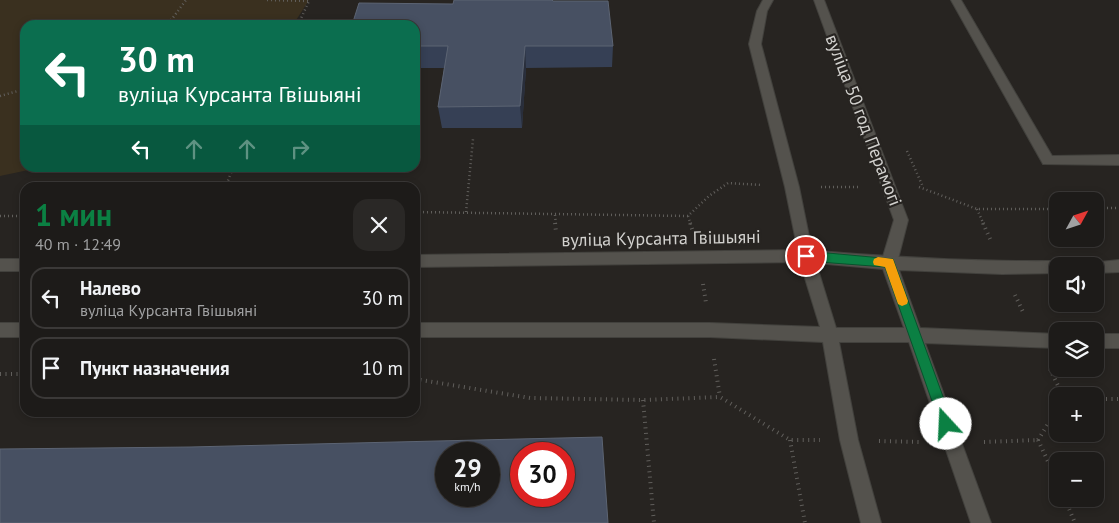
<!DOCTYPE html>
<html lang="ru">
<meta charset="utf-8">
<style>
body{margin:0;font-family:"PT Sans",sans-serif;background:#2a2826;color:#f1f3f6;height:100vh;display:flex;flex-direction:column;font-size:19px;white-space:nowrap}
*{box-sizing:border-box;margin:0}
p{font-size:16px;color:#a0a1a2}
.icon{flex:none;width:28px;height:28px;fill:none;stroke:currentColor;stroke-width:2;stroke-linecap:round;stroke-linejoin:round}
.map{position:relative;flex:1;overflow:hidden}
.drawer{position:absolute;left:20px;top:182px;width:400px;height:235px;display:flex;flex-direction:column;background:#1d1b19;border-radius:15px;box-shadow:0 2px 8px #0003,0 0 0 1px #3b3938}
.drawer>*{flex:none}
.guide{position:absolute;left:20px;top:20px;width:400px;height:152px;border-radius:15px;box-shadow:0 2px 8px #0003,0 0 0 1px #3b3938;background:#0b6e4f;color:#fff;overflow:hidden}
.needle{width:32px;rotate:50deg}
.controls{position:absolute;left:1049px;top:192px;display:grid;gap:10px}
.controls a{display:grid;place-items:center;width:55px;height:55px;border-radius:10px;background:#1d1b19;box-shadow:0 2px 8px #0003,0 0 0 1px #3b3938;font-size:25px}
.speed{position:absolute;left:435px;top:442px;display:flex;gap:10px;font-size:25px;font-weight:700;text-align:center}
.speed>*{display:grid;place-content:center;width:65px;height:65px;border-radius:50%;background:#1d1b19;box-shadow:0 2px 8px #0003,0 0 0 1px #3b3938;line-height:1}
.speed small{font-size:12px;font-weight:400}
.speed .limit{border:8px solid #d22;background:#fff;color:#111}
.pin{position:absolute;display:grid;place-items:center;width:42px;height:42px;color:#fff;margin:-21px;border:2px solid #fff;border-radius:50%;box-shadow:0 1px 5px #0007}
.me{position:absolute;width:55px;margin:-28px;rotate:340deg;stroke-linejoin:round;filter:drop-shadow(0 0 4px #0008)}
.turn{display:flex;align-items:center;gap:18px;height:105px;padding:0 15px;font-size:22px}
.turn .icon{width:65px;height:65px;stroke-width:2.5}
.turn b{display:block;font-size:35px;line-height:42px}
.lanes{display:flex;align-items:center;height:48px;padding:0 15px;background:#0003;justify-content:center;gap:25px;direction:ltr}
.lanes .off{opacity:.35}
.round{display:grid;place-items:center;flex:none;width:52px;height:52px;border-radius:15px;background:#2a2826}
.overview{display:flex;align-items:center;justify-content:space-between;height:85px;padding:0 15px}
h1{font-size:30px;font-weight:600;line-height:38px;color:#0b8043}
ul{padding:0;list-style:none}
li{display:flex;align-items:center;gap:15px;height:62px;margin:0 10px 8px;padding:0 5px;border:2px solid #3b3938;border-radius:15px}
li div{flex:1}
li b{display:block;font-size:19px}
li em{font-style:normal}
.map>svg:first-child{display:block}
.green{fill:#3a301f}
.lines{fill:none;stroke-linecap:round;stroke-linejoin:round}
.lane-casing{stroke:#42413d;stroke-width:2}
.street-casing{stroke:#42413d;stroke-width:2}
.path-far1{stroke:#615f5c;stroke-width:2.5;stroke-dasharray:1 3;stroke-linecap:butt}
.path{stroke:#615f5c;stroke-width:4;stroke-dasharray:1 4.5;stroke-linecap:butt}
.lane{fill:#54524d;fill-rule:evenodd}
.street{fill:#54524d;fill-rule:evenodd}
.wall{fill:#364055}
.shaded-wall{fill:#292e3b}
.building{fill:#475062;stroke:#5c6473;fill-rule:evenodd}
.route{fill:#0b8043;stroke:#07532c}
.slow{fill:#f59e0b}
.labels{text-anchor:middle;dominant-baseline:central;stroke-width:4.5;stroke-linejoin:round;paint-order:stroke}
.street-label{font-size:18px;fill:#d2d1ce;stroke:#272421}
</style>
<div class="map">
<svg width="1119" height="523" viewBox="0 0 1119 523">
<rect width="100%" height="100%" fill="#272421"/>
<path class="green" d="M0,0H309L293,25H25V168H38L0,176Z"/>
<g class="lines">
<g class="lane-casing">
<g id="lane">
<path d="M763,0H773L767,11L761,44L799,187L813,256L811,260L806,262L801,260L799,256L785,187L749,44L757,11Z"/>
<path d="M814,0H824L908,220L897,263L894,267L889,269L884,267L881,263L894,220Z"/>
<path d="M951,0H961L1052,156L1119,155V165L1043,164Z"/>
</g>
</g>
<g class="street-casing">
<g id="street">
<path d="M806,250C890,257 974,262 1058,261L1063,263L1065,266H1058V273L1002,274L899,270L920,328L1058,334V348L925,343L991,523H971L909,342H839L858,440L881,523H861L840,440L823,342L710,337H415V323H710L820,327L800,262L415,267V255ZM816,263L883,269L904,328H836Z"/>
<rect x="0" y="259" width="25" height="12"/>
<path d="M1119,260V272L1095,273V266H1088L1090,263Z"/>
<rect x="0" y="323" width="25" height="14"/>
<rect x="1095" y="334" width="24" height="14"/>
</g>
</g>
<g class="path-far1">
<path d="M267,0L309,1"/>
<path d="M164,25L172,19L186,0"/>
<path d="M298,25L309,1"/>
<path d="M0,96L25,89"/>
<path d="M907,151L923,187"/>
<path d="M821,187H860"/>
<path d="M919,187L977,209H1058"/>
<path d="M225,188L233,168"/>
<path d="M1095,208H1119"/>
<path d="M977,209L984,225"/>
<path d="M415,212L688,216L709,196L728,183L762,185"/>
<path d="M466,212L473,139"/>
<path d="M555,215L556,225"/>
<path d="M0,216H25"/>
<path d="M688,216L691,225"/>
</g>
<g class="path">
<path d="M555,223L556,232"/>
<path d="M690,223L693,232"/>
<path d="M983,223L990,239"/>
<path d="M703,284L706,303"/>
<path d="M1015,295L1023,312"/>
<path d="M714,359L720,397"/>
<path d="M1050,369L1063,396"/>
<path d="M0,374H25"/>
<path d="M415,379L530,398L643,400L720,397L790,440H820"/>
<path d="M1095,399H1119"/>
<path d="M643,400L654,523"/>
<path d="M790,440L805,523"/>
<path d="M1038,440L1058,483"/>
<path d="M1038,440L1058,408"/>
<path d="M879,441L920,442"/>
<path d="M984,442L1038,440"/>
<path d="M1065,499L1075,523"/>
</g>
<use href="#lane" class="lane"/>
<use href="#street" class="street"/>
</g>
<path class="wall" d="M553,1L613,46L612,67L526,68L522,128H442L438,107L444,68H415V25L453,4Z"/>
<path class="shaded-wall" d="M525,46L526,68L522,128L520,106Z"/>
<g class="building">
<path d="M454,0H552L553,1H608L613,46H525L520,106L438,107L448,46H415V25H352L359,3L453,4Z"/>
<path d="M602,437L608,523H0V449L190,447ZM446,454H489V496H446ZM521,454H564V496H521Z"/>
</g>
<path class="route" d="M806,251L893,259L953,424L951,429L946,431L942,429L940,424L885,267L806,261L801,256Z"/>
<path class="slow" d="M878,257L893,259L908,301L907,304L902,306L898,304L885,267L874,265L873,262L874,259Z"/>
<g class="labels">
<g class="street-label">
<text transform="translate(864 120) rotate(69)">вуліца 50 год Перамогі</text>
<text transform="translate(661 238) rotate(-1)">вуліца Курсанта Гвішыяні</text>
</g>
</g>
</svg>
<div class="controls">
<a><svg class="needle" viewBox="-14 -14 28 28"><path d="M0-13l5 13h-10z" fill="#e53935"/><path d="M0 13l5-13h-10z" fill="#a0a1a2"/></svg></a>
<a><svg class="icon" aria-label="sound" viewBox="0 0 24 24"><path d="M4 9h4l5-4v14l-5-4H4zM17 9q2 3 0 6"/></svg></a>
<a><svg class="icon" aria-label="layers" viewBox="0 0 24 24"><path d="M12 4l9 5-9 5-9-5zM3 14l9 5 9-5"/></svg></a>
<a>+</a>
<a>−</a>
</div>
<div class="speed"><div>29<small>km/h</small></div><div class="limit">30</div></div>
<div class="pin" style="left:806px;top:256px;background:#d93025"><svg class="icon" aria-label="arrive" viewBox="0 0 24 24"><path d="M6 21V4h12l-3 4 3 4H6"/></svg></div>
<svg class="me" style="left:946px;top:424px" viewBox="-20 -20 40 40"><circle r="19" fill="#fff"/><path d="M0-13L10 11 0 6-10 11z" fill="#0b8043"/></svg>
<div class="guide">
<div class="turn"><svg class="icon" aria-label="left" viewBox="0 0 24 24"><path d="M17 20v-9H6M10 6l-5 5 5 5"/></svg><div><b>30 m</b>вуліца Курсанта Гвішыяні</div></div>
<div class="lanes"><svg class="icon" aria-label="left" viewBox="0 0 24 24"><path d="M17 20v-9H6M10 6l-5 5 5 5"/></svg><svg class="icon off" aria-label="ahead" viewBox="0 0 24 24"><path d="M12 20V5M6 11l6-6 6 6"/></svg><svg class="icon off" aria-label="ahead" viewBox="0 0 24 24"><path d="M12 20V5M6 11l6-6 6 6"/></svg><svg class="icon off" aria-label="right" viewBox="0 0 24 24"><path d="M7 20v-9h11M14 6l5 5-5 5"/></svg></div>
</div>
<section class="drawer">
<div class="overview"><div><h1>1 мин</h1><p>40 m · 12:49</p></div><a class="round"><svg class="icon" aria-label="close" viewBox="0 0 24 24"><path d="M6 6l12 12M18 6L6 18"/></svg></a></div>
<ul>
<li><svg class="icon" aria-label="left" viewBox="0 0 24 24"><path d="M17 20v-9H6M10 6l-5 5 5 5"/></svg><div><b>Налево</b><p>вуліца Курсанта Гвішыяні</p></div><em>30 m</em></li>
<li><svg class="icon" aria-label="arrive" viewBox="0 0 24 24"><path d="M6 21V4h12l-3 4 3 4H6"/></svg><div><b>Пункт назначения</b></div><em>10 m</em></li>
</ul>
</section>
</div>
